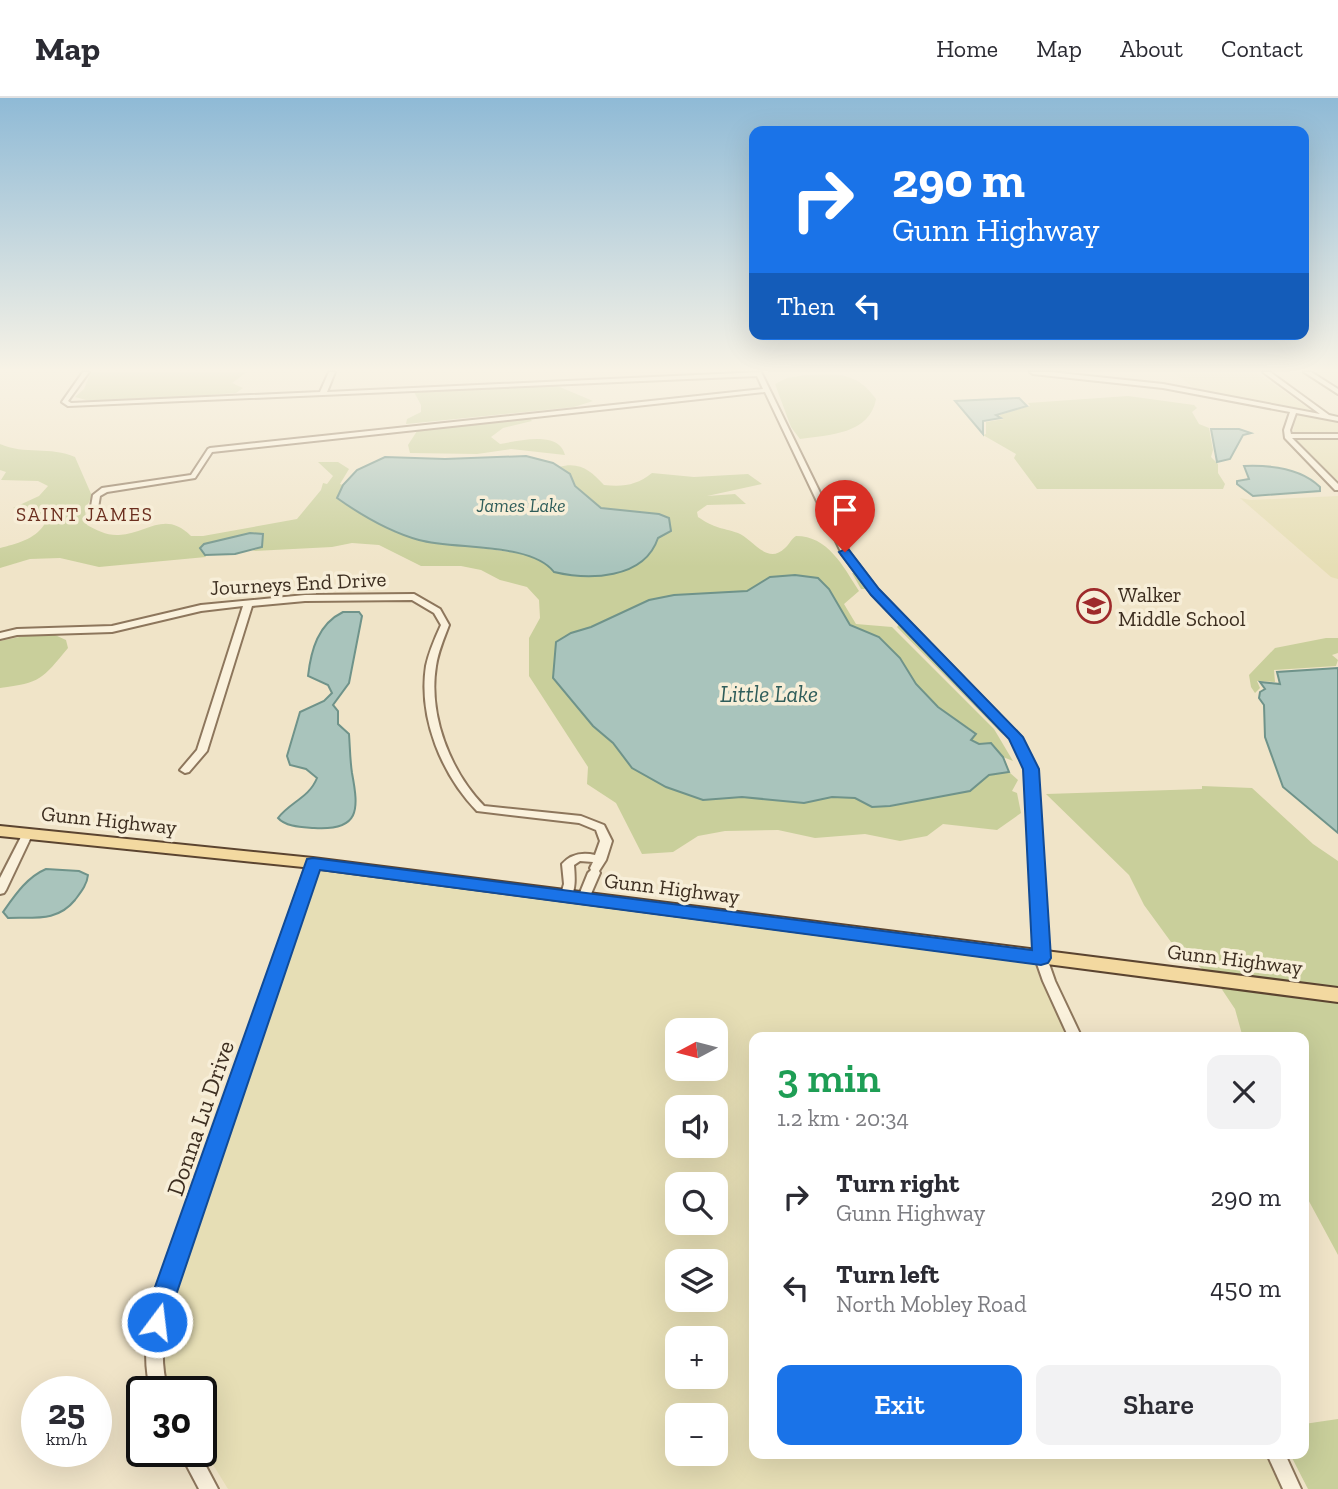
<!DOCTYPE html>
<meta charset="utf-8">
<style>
body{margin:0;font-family:"Zilla Slab",serif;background:#f2f2f3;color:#2b2b33;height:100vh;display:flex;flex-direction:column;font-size:26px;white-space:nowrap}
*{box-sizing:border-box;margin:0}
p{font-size:23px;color:#7c7c81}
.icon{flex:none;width:38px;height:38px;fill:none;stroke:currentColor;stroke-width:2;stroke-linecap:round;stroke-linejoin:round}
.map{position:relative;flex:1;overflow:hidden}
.details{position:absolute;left:749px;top:934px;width:560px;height:427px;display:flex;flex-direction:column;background:#fff;border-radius:14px;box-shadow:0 7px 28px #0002}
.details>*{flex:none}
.guide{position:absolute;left:749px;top:28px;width:560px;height:214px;border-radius:14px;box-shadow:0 7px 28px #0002;background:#1a73e8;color:#fff;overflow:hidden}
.needle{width:46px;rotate:263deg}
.fabs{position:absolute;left:665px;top:920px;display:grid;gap:14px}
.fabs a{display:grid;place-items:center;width:63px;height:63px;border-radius:14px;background:#fff;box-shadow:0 7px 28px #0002;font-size:35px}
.speed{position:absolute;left:21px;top:1278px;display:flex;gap:14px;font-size:35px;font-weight:700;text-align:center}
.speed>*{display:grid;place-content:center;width:91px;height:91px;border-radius:50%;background:#fff;box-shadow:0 7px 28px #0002;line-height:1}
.speed small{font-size:18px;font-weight:400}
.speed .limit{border:4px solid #111;border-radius:10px;background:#fff;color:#111}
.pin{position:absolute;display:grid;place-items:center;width:60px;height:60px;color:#fff;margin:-72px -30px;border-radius:50% 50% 50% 0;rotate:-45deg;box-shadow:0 0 7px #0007}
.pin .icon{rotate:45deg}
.me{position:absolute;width:77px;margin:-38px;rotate:15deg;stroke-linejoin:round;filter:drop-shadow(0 0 5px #0008)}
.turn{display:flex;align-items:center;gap:24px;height:147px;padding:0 28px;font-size:32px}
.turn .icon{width:91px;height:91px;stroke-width:2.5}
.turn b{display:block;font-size:49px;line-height:60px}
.then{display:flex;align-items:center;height:66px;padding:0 28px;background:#0003;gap:14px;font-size:26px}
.round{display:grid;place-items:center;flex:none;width:74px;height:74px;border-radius:14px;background:#f2f2f3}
.headline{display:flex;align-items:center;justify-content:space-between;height:119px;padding:0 28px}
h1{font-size:42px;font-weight:600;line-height:52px;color:#1e9e55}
.cta{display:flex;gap:14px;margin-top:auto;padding:14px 28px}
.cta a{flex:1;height:80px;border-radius:14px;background:#1a73e8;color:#fff;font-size:28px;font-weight:600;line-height:80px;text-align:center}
.cta a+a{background:#f2f2f3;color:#2b2b33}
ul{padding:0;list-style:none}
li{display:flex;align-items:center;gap:21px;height:91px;padding:0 28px}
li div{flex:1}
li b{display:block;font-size:26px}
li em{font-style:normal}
header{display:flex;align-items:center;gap:42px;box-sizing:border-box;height:98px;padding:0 35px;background:#fff;border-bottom:2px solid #e1e1e2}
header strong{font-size:33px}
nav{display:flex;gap:38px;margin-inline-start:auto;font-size:24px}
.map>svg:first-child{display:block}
.farmland{fill:#e6deb5;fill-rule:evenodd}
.green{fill:#c9cf9b}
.water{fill:#a9c4bc;stroke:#6f938a;stroke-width:2}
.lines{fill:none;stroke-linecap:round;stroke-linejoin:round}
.minor-casing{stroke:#8d765c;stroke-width:4}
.major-casing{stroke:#5b4430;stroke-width:4}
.minor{fill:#faf1dc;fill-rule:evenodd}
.major{fill:#f3d9a0;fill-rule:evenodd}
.route{fill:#1a73e8;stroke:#114b97;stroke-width:2}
.labels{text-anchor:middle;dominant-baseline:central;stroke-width:7;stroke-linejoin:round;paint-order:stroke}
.far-water-label{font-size:19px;font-style:italic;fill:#2f5d5a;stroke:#f7eed8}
.far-neighbourhood-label{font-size:19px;letter-spacing:2px;fill:#6b2e1e;stroke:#f7eed8}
.street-label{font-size:21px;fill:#3d2e20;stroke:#f7eed8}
.poi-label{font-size:21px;fill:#3d2e20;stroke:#f7eed8;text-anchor:start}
.water-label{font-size:23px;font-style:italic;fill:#2f5d5a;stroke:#f7eed8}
.near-street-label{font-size:24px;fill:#3d2e20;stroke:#f7eed8}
</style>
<header>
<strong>Map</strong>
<nav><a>Home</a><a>Map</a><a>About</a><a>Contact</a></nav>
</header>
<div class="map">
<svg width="1338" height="1391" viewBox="0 0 1338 1391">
<rect width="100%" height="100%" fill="#f0e4c8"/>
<g class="farmland">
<path d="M1173,274H1256L1317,316L1197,292Z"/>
<path d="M1296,315L1338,323V382L1310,361L1292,341Z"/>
<path d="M1338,398V481L1331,479L1240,400L1251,402Z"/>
<path d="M318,770L1036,864L1040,881L1069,940H754V1356H1266L1282,1391H228L201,1347V1293H170L163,1272L162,1243L171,1203ZM677,933H716V971H677ZM677,1010H716V1048H677ZM677,1087H716V1125H677ZM677,1164H716V1202H677ZM677,1241H716V1279H677ZM677,1318H716V1356H677Z"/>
</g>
<g class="green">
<path d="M91,274H247L232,285L243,290L236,295L137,302H86L75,299L84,291Z"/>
<path d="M806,277C838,276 856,273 876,301C870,336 829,337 800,341L791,329L775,286L787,280Z"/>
<path d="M555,287L593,303L574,309L406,326L407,321L421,314V307L414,294Z"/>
<path d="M1128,298L1194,307L1197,310L1192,314L1199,326L1209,330L1213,352L1211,359L1218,366V375L1225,386L1223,391H1037L1014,360L1016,356L983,337L986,336V324L1004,321L999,317L1030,308L1028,305Z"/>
<path d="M528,319L532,323L503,330L491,339L500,346C519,343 559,332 565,357L511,351L477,356L410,355L408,347L419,330Z"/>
<path d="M0,346C24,357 51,348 75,359L92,398L85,412L87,427C96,432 108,438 119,437C148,435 165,412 191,438H203L297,421L321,392L323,385L327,386L333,378L318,364H338L349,371L340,386L343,387L337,400L392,433L417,441L524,456L546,464L658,440L671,433L644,414L601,410L575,388L570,376L559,369C580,363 591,373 604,387C624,389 637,387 652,375L694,379L748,376L762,386L707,398L735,396L746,406L707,407L697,414L698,419C716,431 720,429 738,435C752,440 767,468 785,450C789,447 791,441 796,438C828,438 843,468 859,493L844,506L856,526L892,529L994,631L1013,663L1003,659L991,645L979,646L971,642L976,635L938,609L916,586L900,560L880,539L850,527L829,491L760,485L747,493L674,497L649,502L591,529L571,535L593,628L613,645L632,670L703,702L742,699L804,705L832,699L856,700L872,709L890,708L970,693L989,677L1009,674L1018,682L1012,693L1017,695L1021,715L997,732L943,726L927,738L900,743L865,736L815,740L778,732L725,733L698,738L673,754L642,756L616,705L587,686L588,669L529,578V540L540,520L539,502L527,489L500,482L481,472L461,468H421L379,447L352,445L332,449L252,453L262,449L250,435L204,446L201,450L206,459L99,469L60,460L30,461L0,470V450C16,446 35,441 44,427L42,418L13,410L39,398L48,388L38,383L1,382L6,374L0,372Z"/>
<path d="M852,475H856L871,495L1000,628L1003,637L897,529L900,525L868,491H861Z"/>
<path d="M34,536L55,537L66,542L68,550C42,581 41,585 0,590V543Z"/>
<path d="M1326,540H1338V555L1332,557L1338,562L1336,568L1274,572L1275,584L1257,583L1260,590L1255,595L1251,589L1249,577L1275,550Z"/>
<path d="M1202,688L1252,690L1313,746L1338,763V893L1208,876L1171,844L1144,807L1129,777L1046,696L1202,691Z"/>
<path d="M1219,887L1338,902V1157L1304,1094V940H1243L1235,911Z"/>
<path d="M1338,1321V1391H1308L1290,1356H1304V1326Z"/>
</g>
<g class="water">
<path d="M1019,300L1027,308L996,317L1001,320L983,323V336L955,303Z"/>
<path d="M1211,331H1239L1251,335L1243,337L1230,361L1217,364Z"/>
<path d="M526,358L553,365L570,376L575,388L601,410L659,416L669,420L671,433L658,440C644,482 588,482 554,474C531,444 455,452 419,442C390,434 361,417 337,400L343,387L357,372L385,359L445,361Z"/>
<path d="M1244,368C1269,367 1301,370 1320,389V393L1253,398L1237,386V383L1249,381Z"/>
<path d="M250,435L263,436L262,449L235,456L205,457L200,450L204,446Z"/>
<path d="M795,477L818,480L829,491L850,527L879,539L900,560L916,586L938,609L976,636L971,642L979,646L991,645L1003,659L1009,674L989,677L970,693L890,708L872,709L855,700L832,699L804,705L742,699L703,702L666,689L632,670L613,645L593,628L553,580L556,544L571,535L591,529L649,502L674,497L747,493L770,479Z"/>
<path d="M343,514H359L362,518L349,585L333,607L338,613V626L349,636C350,649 350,662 352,675C359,712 360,733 314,730C302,729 286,729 278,720C290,704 309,700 317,680L306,671L290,667L287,658L300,614L324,603L332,595L328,587L308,578C311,552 318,526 343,514Z"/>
<path d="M1338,570V735L1283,689L1265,639L1264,607L1259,600L1260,594L1265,591L1260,584L1280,586L1277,574Z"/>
<path d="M46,771L79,773L88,777C87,787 81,794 75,802C57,824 35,819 8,820L3,814C15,797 27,779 46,771Z"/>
</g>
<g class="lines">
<g class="minor-casing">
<g id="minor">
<path d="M83,274H89L68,303L71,305L320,294L329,274H335L327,294L761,274L849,454L878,492L1021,639L1036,671L1047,860L1055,883L1082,940H1069L1043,883L1035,860L1026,671L1012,640L872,496L842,456L765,294L212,354L195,380L107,394L100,398L97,416L90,414L93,397L102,390L191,377L208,351L210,350L763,291L757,278L68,308L62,304Z"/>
<path d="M1030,274H1050L1163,286L1320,316L1263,274H1270L1329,317L1338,319V323L1296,315L1290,332L1291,336H1338V340H1292L1338,386V392H1335L1285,340L1284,332L1290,314L1163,290L1033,276Z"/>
<path d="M1304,274H1311L1338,291V296Z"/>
<path d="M414,496L440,511L449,527C444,540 438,554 436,568C428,617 450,673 484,708L581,718L604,727L612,743L606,762L599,773L600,775L587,805H579L577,802L588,775L591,772L590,770L593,764L580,763L574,767C575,780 576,790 570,802H562L560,799L564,786L562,766C571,756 583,754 595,757L600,743L596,732L579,725L477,713C442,677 418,620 426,568C429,554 435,540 441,527L434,515L412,502L305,503L252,508L207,653L189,674L185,675L180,672L197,652L243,508L201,513L112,534L17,537L0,541V535L17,531L112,528L201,507L305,497Z"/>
<path d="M27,733L32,737L6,792L4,795L0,796V780L22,737Z"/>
<path d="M313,761L317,762L319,765L170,1204C163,1234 159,1262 168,1293H151C142,1263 147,1234 154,1204L307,765L309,762Z"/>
<path d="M179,1353H198L218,1391H199Z"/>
<path d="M1267,1356H1285L1301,1391H1283Z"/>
</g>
</g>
<g class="major-casing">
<path id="major" d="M0,728L313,760L1338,890V904L313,770L0,738Z"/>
</g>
<use href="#minor" class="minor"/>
<use href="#major" class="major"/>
</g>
<linearGradient id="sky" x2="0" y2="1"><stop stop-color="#8fbad6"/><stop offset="0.58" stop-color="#f8f3e6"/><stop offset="1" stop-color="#f8f3e6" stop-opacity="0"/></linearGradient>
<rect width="1338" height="469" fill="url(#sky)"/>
<path class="route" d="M845,451L849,452L879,491L1023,639L1039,671L1051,860L1048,865L1041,867L320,772L174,1203L166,1233L157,1236L149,1233L145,1224L150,1203L307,761L313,760L1032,852L1023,671L1009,641L871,497L839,454Z"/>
<defs>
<g id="school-ring" transform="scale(1.75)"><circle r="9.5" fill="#f7eed8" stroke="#9e2a2b" stroke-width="1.5"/><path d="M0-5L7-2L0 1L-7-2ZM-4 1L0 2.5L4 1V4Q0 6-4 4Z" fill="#9e2a2b"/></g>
</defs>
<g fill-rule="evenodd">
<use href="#school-ring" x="1094" y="508"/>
</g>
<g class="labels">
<g class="far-water-label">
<text x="521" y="407">James Lake</text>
</g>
<g class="far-neighbourhood-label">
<text x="85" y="416">SAINT JAMES</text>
</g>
<g class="street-label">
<text transform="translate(298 485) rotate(-3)">Journeys End Drive</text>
<text transform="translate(109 722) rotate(6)">Gunn Highway</text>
<text transform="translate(672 790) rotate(7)">Gunn Highway</text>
<text transform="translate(1235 861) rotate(7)">Gunn Highway</text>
</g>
<g class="poi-label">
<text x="1118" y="496">Walker<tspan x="1118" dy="24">Middle School</tspan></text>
</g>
<g class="water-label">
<text x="769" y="596">Little Lake</text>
</g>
<g class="near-street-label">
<text transform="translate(200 1020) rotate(-71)">Donna Lu Drive</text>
</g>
</g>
</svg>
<div class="fabs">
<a><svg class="needle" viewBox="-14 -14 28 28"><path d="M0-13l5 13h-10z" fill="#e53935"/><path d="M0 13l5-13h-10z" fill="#7c7c81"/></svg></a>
<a><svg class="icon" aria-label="sound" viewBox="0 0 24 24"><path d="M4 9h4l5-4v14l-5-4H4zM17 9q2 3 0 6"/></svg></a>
<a><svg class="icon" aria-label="search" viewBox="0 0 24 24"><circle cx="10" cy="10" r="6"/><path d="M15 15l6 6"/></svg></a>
<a><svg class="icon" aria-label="layers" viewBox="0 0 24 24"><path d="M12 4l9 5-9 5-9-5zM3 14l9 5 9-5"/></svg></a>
<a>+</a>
<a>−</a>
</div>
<div class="speed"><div>25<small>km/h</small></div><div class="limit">30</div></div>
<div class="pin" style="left:845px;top:454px;background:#d93025"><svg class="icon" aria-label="arrive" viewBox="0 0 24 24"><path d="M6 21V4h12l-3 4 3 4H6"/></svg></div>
<svg class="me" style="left:157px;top:1224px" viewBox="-20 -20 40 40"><circle r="17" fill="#1a73e8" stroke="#fff" stroke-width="3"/><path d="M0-11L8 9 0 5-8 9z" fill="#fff"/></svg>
<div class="guide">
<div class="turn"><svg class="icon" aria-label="right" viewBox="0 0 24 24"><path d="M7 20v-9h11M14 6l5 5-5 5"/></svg><div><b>290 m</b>Gunn Highway</div></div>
<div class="then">Then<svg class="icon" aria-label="left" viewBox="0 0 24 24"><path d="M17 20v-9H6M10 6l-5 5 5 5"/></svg></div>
</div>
<section class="details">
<div class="headline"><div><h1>3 min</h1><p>1.2 km · 20:34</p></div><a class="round"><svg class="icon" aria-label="close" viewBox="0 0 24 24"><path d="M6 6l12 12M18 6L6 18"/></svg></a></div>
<ul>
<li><svg class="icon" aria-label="right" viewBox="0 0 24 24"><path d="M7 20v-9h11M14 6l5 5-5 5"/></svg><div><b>Turn right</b><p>Gunn Highway</p></div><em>290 m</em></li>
<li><svg class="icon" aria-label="left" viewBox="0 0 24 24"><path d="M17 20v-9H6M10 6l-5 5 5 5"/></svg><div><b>Turn left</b><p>North Mobley Road</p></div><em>450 m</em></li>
</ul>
<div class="cta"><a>Exit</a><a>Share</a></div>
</section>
</div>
